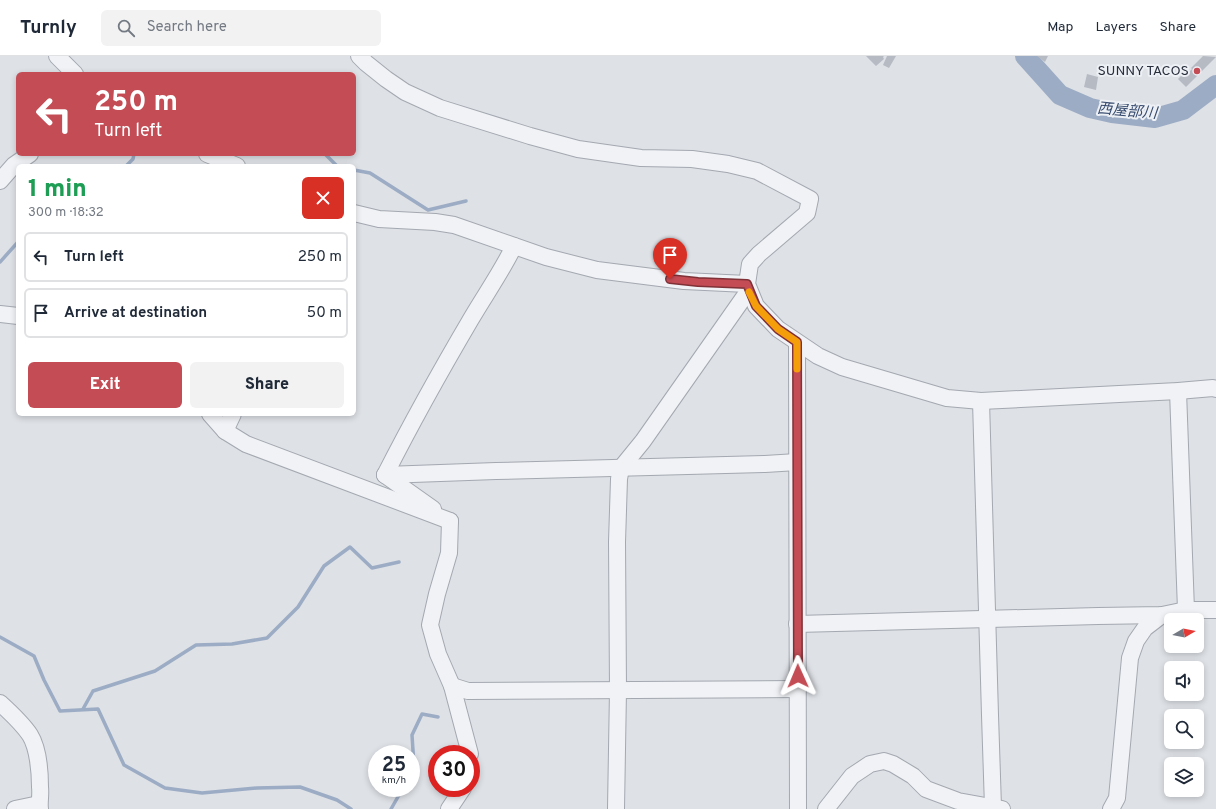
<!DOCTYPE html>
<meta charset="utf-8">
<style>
body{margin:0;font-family:Overpass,"Noto Sans JP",sans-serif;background:#f2f2f3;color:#1f2937;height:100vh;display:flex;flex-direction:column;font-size:15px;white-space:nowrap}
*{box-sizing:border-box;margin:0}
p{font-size:13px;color:#747a83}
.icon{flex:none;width:22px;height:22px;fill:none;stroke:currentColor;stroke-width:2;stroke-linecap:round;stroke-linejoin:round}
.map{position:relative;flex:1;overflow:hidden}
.side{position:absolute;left:16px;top:108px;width:340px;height:252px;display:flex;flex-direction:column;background:#fff;border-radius:6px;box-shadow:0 2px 6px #0003}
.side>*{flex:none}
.banner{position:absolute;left:16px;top:16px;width:340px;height:84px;border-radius:6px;box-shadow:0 2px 6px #0003;background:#c34c55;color:#fff;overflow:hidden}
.needle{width:26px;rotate:80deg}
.buttons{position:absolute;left:1164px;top:557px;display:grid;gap:8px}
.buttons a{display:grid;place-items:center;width:40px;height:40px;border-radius:6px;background:#fff;box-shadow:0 2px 6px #0003;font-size:20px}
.speed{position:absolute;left:368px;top:689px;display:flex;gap:8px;font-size:20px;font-weight:700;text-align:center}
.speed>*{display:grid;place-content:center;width:52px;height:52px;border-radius:50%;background:#fff;box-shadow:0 2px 6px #0003;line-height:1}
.speed small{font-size:10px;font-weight:400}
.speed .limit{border:6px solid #d22;background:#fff;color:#111}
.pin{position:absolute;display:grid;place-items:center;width:34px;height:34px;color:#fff;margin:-41px -17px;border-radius:50% 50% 50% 0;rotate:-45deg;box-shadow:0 0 4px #0007}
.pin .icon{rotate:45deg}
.me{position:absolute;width:44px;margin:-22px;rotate:359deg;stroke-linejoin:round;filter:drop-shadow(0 0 3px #0008)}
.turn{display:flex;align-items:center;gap:14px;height:84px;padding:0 12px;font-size:18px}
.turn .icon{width:52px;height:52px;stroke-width:2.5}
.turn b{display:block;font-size:28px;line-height:34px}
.round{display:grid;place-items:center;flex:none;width:42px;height:42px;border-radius:6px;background:#f2f2f3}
.overview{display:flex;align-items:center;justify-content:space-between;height:68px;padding:0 12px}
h1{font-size:24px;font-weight:800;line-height:30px;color:#1e9e55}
.primary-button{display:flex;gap:8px;margin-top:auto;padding:8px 12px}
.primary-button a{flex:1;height:46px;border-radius:6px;background:#c34c55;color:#fff;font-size:16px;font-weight:800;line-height:46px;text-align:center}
.primary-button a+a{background:#f2f2f3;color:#1f2937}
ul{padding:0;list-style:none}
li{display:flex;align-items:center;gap:12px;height:50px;margin:0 8px 6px;padding:0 4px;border:2px solid #e0e1e3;border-radius:6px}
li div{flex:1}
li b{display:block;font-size:15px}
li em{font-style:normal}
header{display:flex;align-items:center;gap:24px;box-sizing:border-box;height:56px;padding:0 20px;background:#fff;border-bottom:1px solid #e0e1e3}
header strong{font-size:19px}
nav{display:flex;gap:22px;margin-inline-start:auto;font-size:14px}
.search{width:280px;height:36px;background:#f2f2f3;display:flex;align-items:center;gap:10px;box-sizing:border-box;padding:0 14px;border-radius:6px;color:#747a83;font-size:15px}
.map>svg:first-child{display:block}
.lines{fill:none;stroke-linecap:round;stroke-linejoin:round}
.stream{stroke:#9cacc4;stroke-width:3.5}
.river{stroke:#9cacc4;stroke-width:20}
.building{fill:#b6bac3}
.minor-casing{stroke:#a4a8b0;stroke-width:18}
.minor{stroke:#f0f2f5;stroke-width:16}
.route-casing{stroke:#7f3137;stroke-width:10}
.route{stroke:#c34c55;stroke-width:7}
.slow{stroke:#f59e0b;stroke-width:7}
.poi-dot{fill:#c34c55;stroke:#edf0f4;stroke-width:1.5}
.labels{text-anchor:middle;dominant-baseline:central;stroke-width:4;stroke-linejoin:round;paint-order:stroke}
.poi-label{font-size:14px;fill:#292e3c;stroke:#edf0f4;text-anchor:end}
.water-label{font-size:15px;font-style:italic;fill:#364a6d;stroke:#edf0f4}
</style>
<header>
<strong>Turnly</strong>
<div class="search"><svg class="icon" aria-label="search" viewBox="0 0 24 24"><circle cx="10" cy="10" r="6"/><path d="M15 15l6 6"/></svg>Search here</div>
<nav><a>Map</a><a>Layers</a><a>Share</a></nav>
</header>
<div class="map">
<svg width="1216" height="753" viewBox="0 0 1216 753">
<rect width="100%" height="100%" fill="#dee1e6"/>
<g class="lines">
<g class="stream">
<path d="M325,98L337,110"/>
<path d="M126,110L133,103L134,98"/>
<path d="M354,114L370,117L428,154L466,145"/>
<path d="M0,206L18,186"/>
<path d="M0,581L34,600L44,624L60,655L98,653L124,709L165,732L202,737L257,732L300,731L337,744L351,753"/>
<path d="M83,653L93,635L155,615L196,589L232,588L267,582L298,551L324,510L350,491L372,512L399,506"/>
<path d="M411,716L414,710L412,679L422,658L438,661"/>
<path d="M391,753L403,732"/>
</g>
<path class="river" d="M1025,0L1060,39L1090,52L1112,57L1155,62L1183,54L1216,29"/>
</g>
<g class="building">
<path d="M866,0H884L883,1L884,3L876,10Z"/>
<path d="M887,0H896L889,12L883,9Z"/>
<path d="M1037,0H1048L1045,6Z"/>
<path d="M1203,0L1216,1L1186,31L1178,23L1182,19L1184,21L1192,13L1191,12Z"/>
<path d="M1087,18L1098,21L1096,34L1084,31Z"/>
</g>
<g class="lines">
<g class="minor-casing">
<g id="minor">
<path d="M57,0L75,18"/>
<path d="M359,0L366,7L386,23L405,36L440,52L530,80L578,93L641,102L692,103L728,108L757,115L810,143L807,157L759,198L750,208L747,228L756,250L778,273L818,300L842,311L947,342L981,345L1178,335L1213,332L1216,333"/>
<path d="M207,98L237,110"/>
<path d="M0,125L14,109L30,98"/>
<path d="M354,157L379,163L435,166L454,169L546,201L597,214L684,225L747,228"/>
<path d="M0,258L18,260"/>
<path d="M797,287L798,753"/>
<path d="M1178,335L1186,554"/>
<path d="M981,345L990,659L993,751"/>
<path d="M210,358L225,375L246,388L450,465"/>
<path d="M225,375L233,358"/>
<path d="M385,419L496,415L765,408L797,406"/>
<path d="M385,419C412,366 441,314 471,263C485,239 502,215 514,190"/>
<path d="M385,419L433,453"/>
<path d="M450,465L449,497L437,538L430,569L438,598L452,630L470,698"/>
<path d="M797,568L1098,560L1162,559L1186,554H1216"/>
<path d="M452,630L468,635L798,633"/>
<path d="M0,647C11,657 22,667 30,679C38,692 40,716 40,731C41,739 39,746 40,753"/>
<path d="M15,753L39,748"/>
<path d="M449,753L463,732"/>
<path d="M616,753L618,634L617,486L619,423L621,412L643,385L749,234"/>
<path d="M826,753L852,720L870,708L884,705L893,708L913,720L926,733L958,745L1002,753"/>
<path d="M1111,753L1117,742L1130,602L1136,585L1145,572L1162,559"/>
</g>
</g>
<use href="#minor" class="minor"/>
</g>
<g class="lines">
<g class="route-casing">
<path id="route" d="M670,223L698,226L747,228L756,250L778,273L797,286L798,620"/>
</g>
<use href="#route" class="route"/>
<path class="slow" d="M749,236L756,250L778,273L797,286V313"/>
</g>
<circle class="poi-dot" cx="1197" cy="15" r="4"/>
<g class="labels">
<g class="poi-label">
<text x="1189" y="15">SUNNY TACOS</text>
</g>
<g class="water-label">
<text transform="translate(1127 56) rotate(5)">西屋部川</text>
</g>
</g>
</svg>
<div class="buttons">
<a><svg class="needle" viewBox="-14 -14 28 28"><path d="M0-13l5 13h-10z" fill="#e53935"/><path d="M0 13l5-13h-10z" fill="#747a83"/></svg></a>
<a><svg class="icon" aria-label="sound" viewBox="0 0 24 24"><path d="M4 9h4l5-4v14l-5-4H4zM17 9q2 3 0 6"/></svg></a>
<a><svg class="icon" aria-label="search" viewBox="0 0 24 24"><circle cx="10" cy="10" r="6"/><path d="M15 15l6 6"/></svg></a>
<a><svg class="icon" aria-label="layers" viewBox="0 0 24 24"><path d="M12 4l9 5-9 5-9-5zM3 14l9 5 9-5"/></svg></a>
</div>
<div class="speed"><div>25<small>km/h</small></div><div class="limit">30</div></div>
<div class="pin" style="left:670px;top:223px;background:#d93025"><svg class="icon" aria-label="arrive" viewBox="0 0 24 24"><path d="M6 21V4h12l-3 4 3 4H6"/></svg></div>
<svg class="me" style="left:798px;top:620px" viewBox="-20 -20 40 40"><path d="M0-17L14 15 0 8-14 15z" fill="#c34c55" stroke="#fff" stroke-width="4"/></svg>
<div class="banner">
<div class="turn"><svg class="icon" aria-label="left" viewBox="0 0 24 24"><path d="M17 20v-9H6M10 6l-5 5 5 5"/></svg><div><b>250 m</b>Turn left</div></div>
</div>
<section class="side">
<div class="overview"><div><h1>1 min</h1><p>300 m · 18:32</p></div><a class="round" style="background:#d93025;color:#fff"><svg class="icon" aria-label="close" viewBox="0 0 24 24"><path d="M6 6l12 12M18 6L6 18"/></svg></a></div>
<ul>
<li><svg class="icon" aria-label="left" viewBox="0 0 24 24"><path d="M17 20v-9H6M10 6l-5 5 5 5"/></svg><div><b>Turn left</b></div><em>250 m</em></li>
<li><svg class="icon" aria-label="arrive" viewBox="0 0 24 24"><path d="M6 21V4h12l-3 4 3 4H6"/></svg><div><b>Arrive at destination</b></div><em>50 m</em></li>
</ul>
<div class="primary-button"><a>Exit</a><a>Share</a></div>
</section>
</div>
